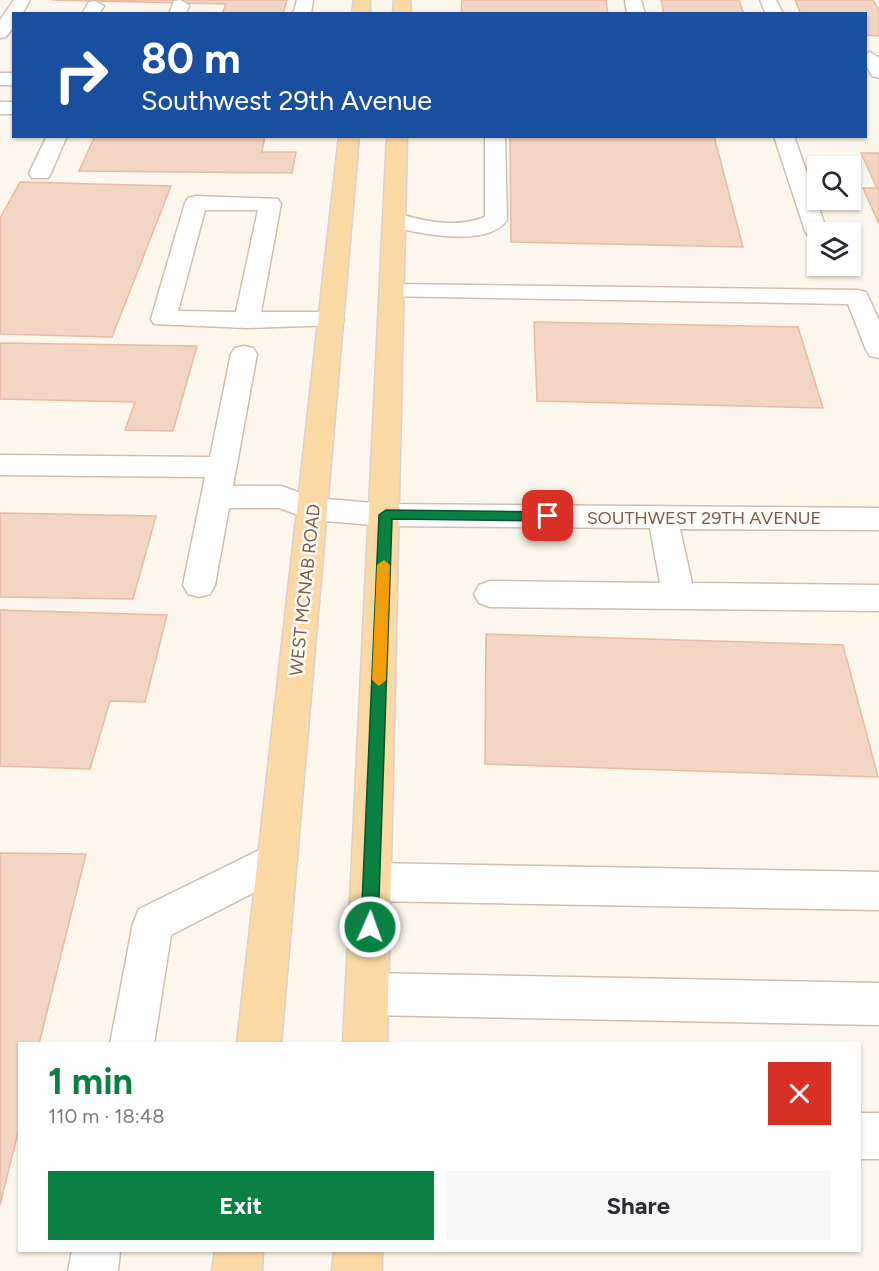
<!DOCTYPE html>
<meta charset="utf-8">
<style>
body{margin:0;font-family:Figtree,sans-serif;background:#f7f7f7;color:#2b2b33;height:100vh;display:flex;flex-direction:column;font-size:22px;white-space:nowrap}
*{box-sizing:border-box;margin:0}
p{font-size:20px;color:#7c7c81}
.icon{flex:none;width:33px;height:33px;fill:none;stroke:currentColor;stroke-width:2;stroke-linecap:round;stroke-linejoin:round}
.map{position:relative;flex:1;overflow:hidden}
.drawer{position:absolute;left:18px;top:1042px;width:843px;height:210px;display:flex;flex-direction:column;background:#fff;border-radius:0px;box-shadow:0 2px 4px #0004}
.drawer>*{flex:none}
.guide{position:absolute;left:12px;top:12px;width:855px;height:126px;border-radius:0px;box-shadow:0 2px 4px #0004;background:#1a4fa0;color:#fff;overflow:hidden}
.buttons{position:absolute;left:807px;top:156px;display:grid;gap:12px}
.buttons a{display:grid;place-items:center;width:54px;height:54px;border-radius:0px;background:#fff;box-shadow:0 2px 4px #0004;font-size:30px}
.pin{position:absolute;display:grid;place-items:center;width:51px;height:51px;color:#fff;margin:-26px;border-radius:12px;box-shadow:0 3px 9px #0006}
.me{position:absolute;width:66px;margin:-33px;rotate:2deg;stroke-linejoin:round;filter:drop-shadow(0 0 4px #0008)}
.turn{display:flex;align-items:center;gap:21px;height:126px;padding:0 30px;font-size:27px}
.turn .icon{width:78px;height:78px;stroke-width:2.5}
.turn b{display:block;font-size:42px;line-height:51px}
.round{display:grid;place-items:center;flex:none;width:63px;height:63px;border-radius:0px;background:#f7f7f7}
.headline{display:flex;align-items:center;justify-content:space-between;height:102px;padding:0 30px}
h1{font-size:36px;font-weight:700;line-height:45px;color:#0b8043}
.button{display:flex;gap:12px;margin-top:auto;padding:12px 30px}
.button a{flex:1;height:69px;border-radius:0px;background:#0b8043;color:#fff;font-size:24px;font-weight:700;line-height:69px;text-align:center}
.button a+a{background:#f7f7f7;color:#2b2b33}
.map>svg:first-child{display:block}
.building{fill:#f3d5c3;stroke:#e6bba3;stroke-width:1.5}
.lines{fill:none;stroke-linecap:round;stroke-linejoin:round}
.minor-casing{stroke:#d1beb0;stroke-width:3}
.major-casing{stroke:#dad1cd;stroke-width:3}
.minor{fill:#fff;fill-rule:evenodd}
.major{fill:#fbd9a5;fill-rule:evenodd}
.route{fill:#0b8043;stroke:#07532c;stroke-width:1.5}
.slow{fill:#f59e0b}
.labels{text-anchor:middle;dominant-baseline:central;stroke-width:5;stroke-linejoin:round;paint-order:stroke}
.street-label{font-size:18px;fill:#7a5c4d;stroke:#fffaf3}
</style>
<div class="map">
<svg width="879" height="1271" viewBox="0 0 879 1271">
<rect width="100%" height="100%" fill="#fdf6ec"/>
<g class="building">
<path d="M52,0H287L283,14H222L226,4Z"/>
<path d="M462,0H606L608,14H461Z"/>
<path d="M661,0H739L744,14H664Z"/>
<path d="M795,0H873L879,10V36L866,35V14H801Z"/>
<path d="M95,136H265L262,152H296L292,173L79,171Z"/>
<path d="M510,136H714L743,247L511,242Z"/>
<path d="M861,153H879V224L863,188H877Z"/>
<path d="M20,182L171,186L112,337L0,334V218Z"/>
<path d="M534,322L798,327L823,408L537,401Z"/>
<path d="M0,343L197,346L173,431L125,430L135,402L0,399Z"/>
<path d="M0,513L156,516L133,599L0,597Z"/>
<path d="M0,610L167,615L145,702L110,701L90,769L0,766Z"/>
<path d="M486,634L843,645L878,777L485,764Z"/>
<path d="M0,853L86,854L39,1044H20V1125L0,1205Z"/>
</g>
<g class="lines">
<g class="minor-casing">
<g id="minor">
<path d="M14,0H30L22,14H14V26L6,37L0,38V20Z"/>
<path d="M180,0L189,5L186,14H169L174,1Z"/>
<path d="M297,0H313L311,14H293Z"/>
<path d="M625,0H641L645,14H627Z"/>
<path d="M760,0H776L783,14H766Z"/>
<path d="M95,1L104,6L99,14H82L89,2Z"/>
<path d="M870,52L879,58V78L872,76L866,65V54Z"/>
<rect x="0" y="73" width="14" height="12"/>
<rect x="0" y="102" width="14" height="12"/>
<path d="M47,136H67L51,173L48,178H32L29,173Z"/>
<path d="M485,136H505L507,220C487,249 415,233 387,225L384,220L387,215L395,213C425,221 455,229 485,217Z"/>
<path d="M774,136H794L827,231L818,232V237L808,236L805,231Z"/>
<path d="M196,196L278,199L281,204L261,312H331L340,315L344,320L340,325L247,328L154,324L151,319L185,203L188,198ZM205,210H258L236,312L178,311Z"/>
<path d="M392,284L857,290L866,292L879,320V358L870,356L866,350L848,304L383,296L380,291L383,286Z"/>
<path d="M244,346L253,348L257,354L233,486H281L315,498L385,504L879,508V530L680,529L692,583L879,585V611L490,607L479,603L474,594L479,585L490,581L660,583L650,528L385,526L313,520L279,508H229L215,585L210,594L199,597L188,594L183,585L205,477L0,475V455L210,457L231,354L235,348Z"/>
<path d="M278,841L292,847L297,860L292,873L171,935L154,1044H110L133,923L139,909Z"/>
<path d="M372,863L879,872V910L372,901L358,896L352,882L358,868Z"/>
<path d="M367,973L879,983V1025L367,1015L352,1009L346,994L352,979Z"/>
<rect x="860" y="1113" width="19" height="46"/>
<path d="M72,1251H120L118,1271H68Z"/>
</g>
</g>
<g class="major-casing">
<g id="major">
<path d="M354,0H370V14H352Z"/>
<path d="M394,0H410L411,14H393Z"/>
<path d="M339,136H359L281,1044H237Z"/>
<path d="M387,136H407L387,1044H343Z"/>
<path d="M215,1251H263L262,1271H212Z"/>
<path d="M334,1251H382V1271H332Z"/>
</g>
</g>
<use href="#minor" class="minor"/>
<use href="#major" class="major"/>
</g>
<path class="route" d="M386,510L548,512L554,516L548,521L392,519L378,927L376,933L370,936L364,933L361,927L379,515Z"/>
<path class="slow" d="M384,560L390,565L386,680L379,686L372,680L377,565Z"/>
<g class="labels">
<g class="street-label">
<text x="704" y="518">SOUTHWEST 29TH AVENUE</text>
<text transform="translate(305 590) rotate(-84)">WEST MCNAB ROAD</text>
</g>
</g>
</svg>
<div class="buttons">
<a><svg class="icon" aria-label="search" viewBox="0 0 24 24"><circle cx="10" cy="10" r="6"/><path d="M15 15l6 6"/></svg></a>
<a><svg class="icon" aria-label="layers" viewBox="0 0 24 24"><path d="M12 4l9 5-9 5-9-5zM3 14l9 5 9-5"/></svg></a>
</div>
<div class="pin" style="left:548px;top:516px;background:#d93025"><svg class="icon" aria-label="arrive" viewBox="0 0 24 24"><path d="M6 21V4h12l-3 4 3 4H6"/></svg></div>
<svg class="me" style="left:370px;top:927px" viewBox="-20 -20 40 40"><circle r="17" fill="#0b8043" stroke="#fff" stroke-width="3"/><path d="M0-11L8 9 0 5-8 9z" fill="#fff"/></svg>
<div class="guide">
<div class="turn"><svg class="icon" aria-label="right" viewBox="0 0 24 24"><path d="M7 20v-9h11M14 6l5 5-5 5"/></svg><div><b>80 m</b>Southwest 29th Avenue</div></div>
</div>
<section class="drawer">
<div class="headline"><div><h1>1 min</h1><p>110 m · 18:48</p></div><a class="round" style="background:#d93025;color:#fff"><svg class="icon" aria-label="close" viewBox="0 0 24 24"><path d="M6 6l12 12M18 6L6 18"/></svg></a></div>
<div class="button"><a>Exit</a><a>Share</a></div>
</section>
</div>
